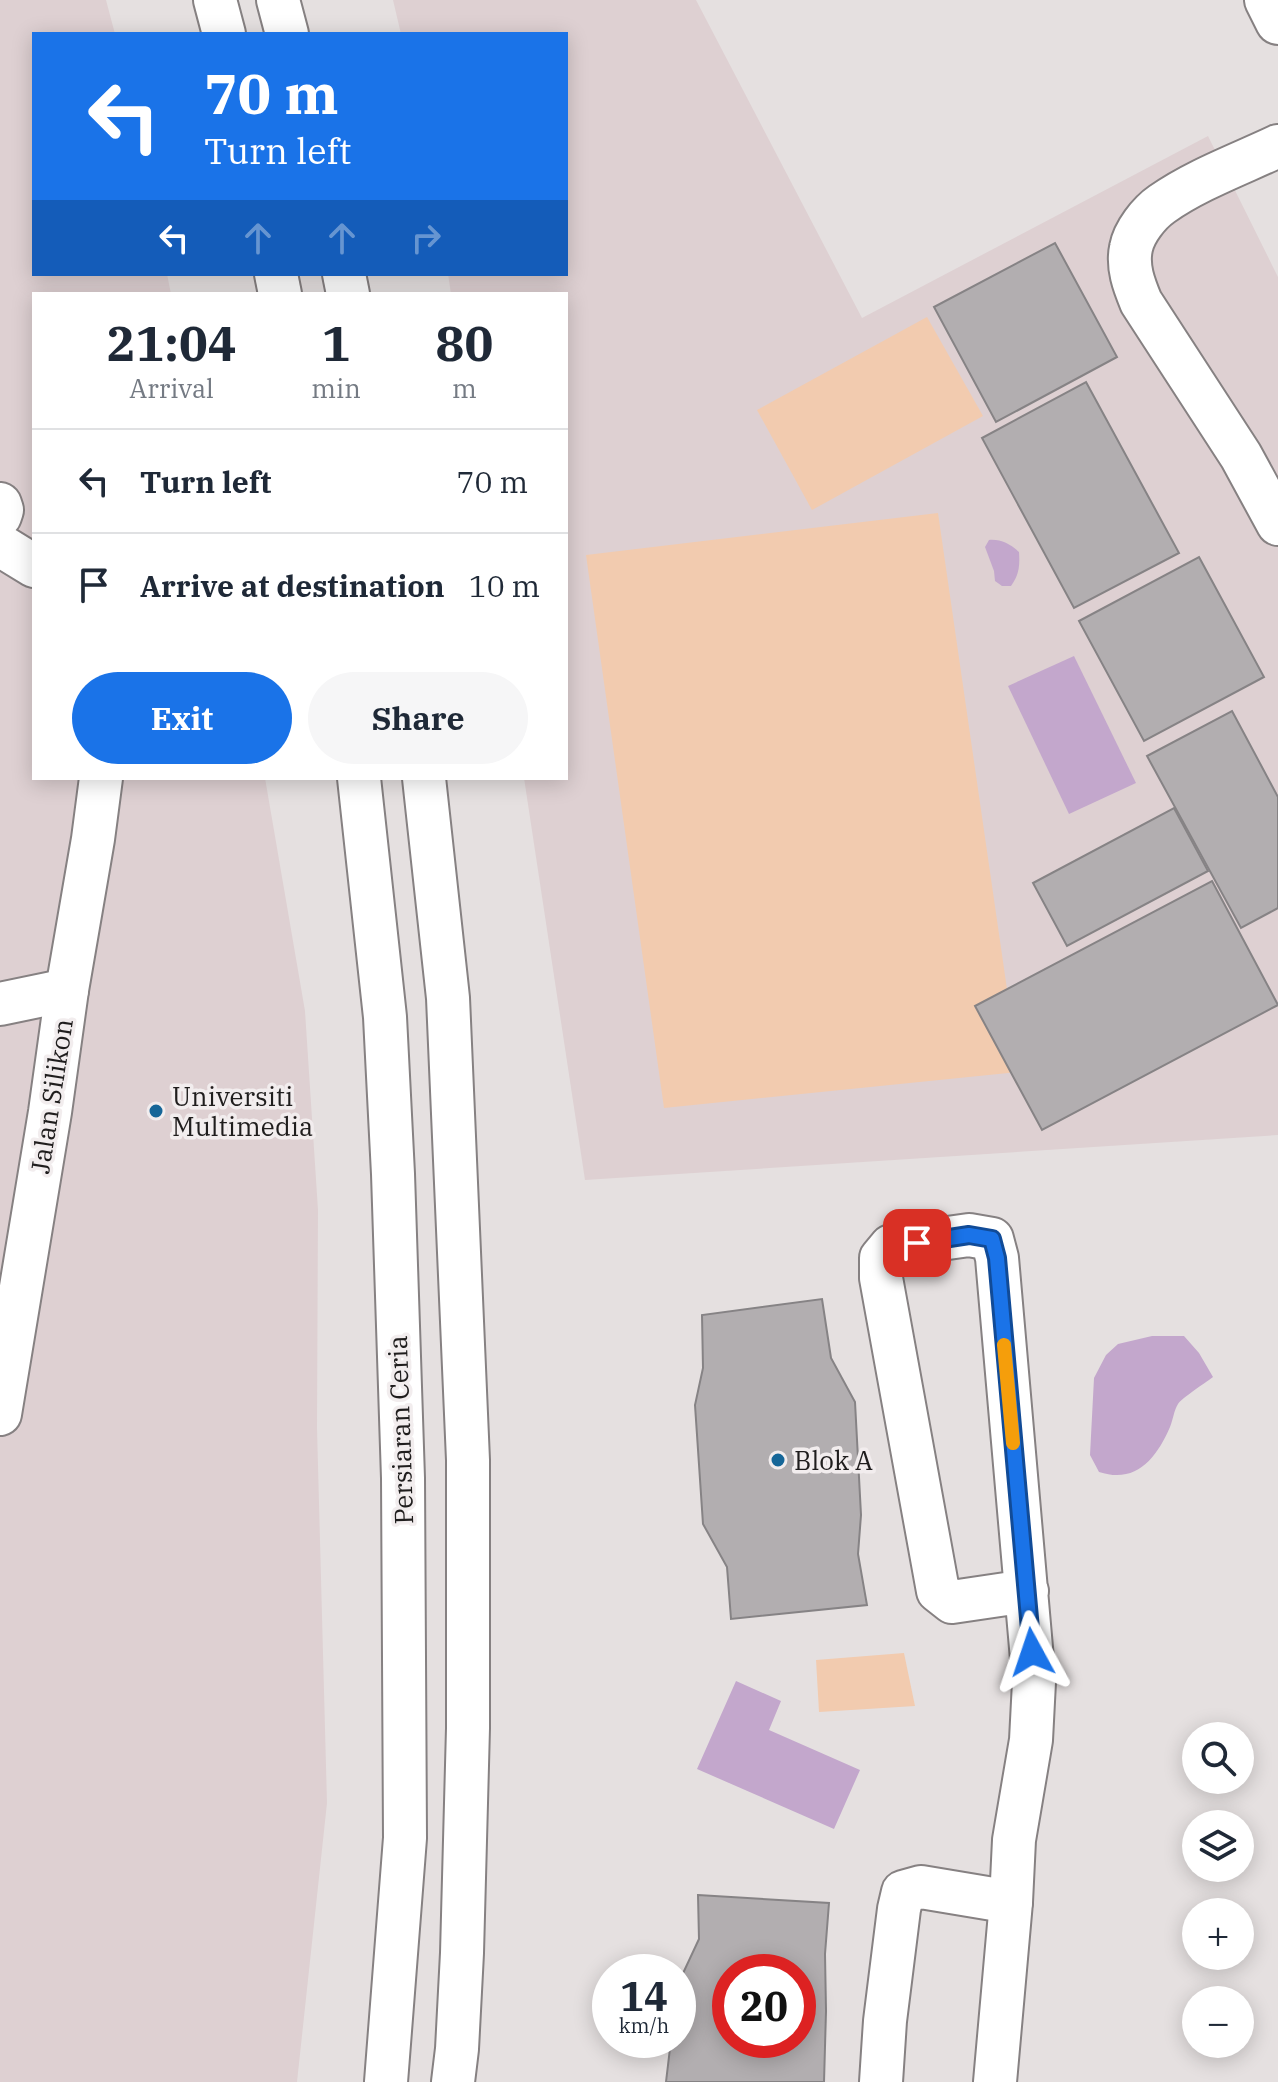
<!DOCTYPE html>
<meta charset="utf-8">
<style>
body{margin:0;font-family:"IBM Plex Serif",serif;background:#f6f6f7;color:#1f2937;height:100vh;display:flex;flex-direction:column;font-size:30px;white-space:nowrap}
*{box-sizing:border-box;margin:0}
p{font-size:26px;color:#747a83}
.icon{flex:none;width:44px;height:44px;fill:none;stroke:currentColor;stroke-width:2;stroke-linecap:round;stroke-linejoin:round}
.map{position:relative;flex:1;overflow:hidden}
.drawer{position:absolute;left:32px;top:292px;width:536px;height:488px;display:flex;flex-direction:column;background:#fff;border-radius:0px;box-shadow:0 4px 20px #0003}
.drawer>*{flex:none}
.banner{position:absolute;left:32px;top:32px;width:536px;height:244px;border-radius:0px;box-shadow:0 4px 20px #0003;background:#1a73e8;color:#fff;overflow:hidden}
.buttons{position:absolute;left:1182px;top:1722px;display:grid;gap:16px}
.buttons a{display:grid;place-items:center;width:72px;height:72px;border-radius:50%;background:#fff;box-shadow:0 4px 20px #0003;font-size:40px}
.speed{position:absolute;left:592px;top:1954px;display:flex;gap:16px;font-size:40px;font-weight:700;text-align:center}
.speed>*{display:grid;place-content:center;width:104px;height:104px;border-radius:50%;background:#fff;box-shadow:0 4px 20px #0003;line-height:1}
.speed small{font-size:20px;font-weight:400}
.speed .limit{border:12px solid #d22;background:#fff;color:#111}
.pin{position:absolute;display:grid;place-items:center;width:68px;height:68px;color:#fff;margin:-34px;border-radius:16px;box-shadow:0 4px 12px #0006}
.me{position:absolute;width:88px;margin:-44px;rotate:355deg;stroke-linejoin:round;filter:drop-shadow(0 0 6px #0008)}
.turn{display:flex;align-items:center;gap:28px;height:168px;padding:0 40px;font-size:36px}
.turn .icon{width:104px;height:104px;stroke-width:2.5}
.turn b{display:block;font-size:56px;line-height:68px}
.lanes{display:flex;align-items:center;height:76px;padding:0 40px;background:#0003;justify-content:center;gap:40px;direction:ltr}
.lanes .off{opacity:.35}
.eta{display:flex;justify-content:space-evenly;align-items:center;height:136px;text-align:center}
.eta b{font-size:48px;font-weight:700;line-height:56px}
.primary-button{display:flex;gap:16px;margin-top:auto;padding:16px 40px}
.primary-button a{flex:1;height:92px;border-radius:48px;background:#1a73e8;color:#fff;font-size:32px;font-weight:700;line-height:92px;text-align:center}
.primary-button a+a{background:#f6f6f7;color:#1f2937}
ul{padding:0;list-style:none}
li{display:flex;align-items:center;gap:24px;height:104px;padding:0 40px;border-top:2px solid #e0e1e3}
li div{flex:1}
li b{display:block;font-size:30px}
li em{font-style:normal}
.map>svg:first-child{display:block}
.built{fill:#ded0d2}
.green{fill:#f2cbaf}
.water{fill:#c3a7cc}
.building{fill:#b2aeb0;stroke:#868385;stroke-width:2;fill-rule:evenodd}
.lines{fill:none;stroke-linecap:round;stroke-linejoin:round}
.minor-casing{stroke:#868182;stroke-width:46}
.major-casing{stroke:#868182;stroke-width:48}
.minor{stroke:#fff;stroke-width:42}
.major{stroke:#fff;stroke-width:44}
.route-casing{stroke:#114b97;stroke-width:20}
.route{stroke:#1a73e8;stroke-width:14}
.slow{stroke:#f59e0b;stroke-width:14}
.poi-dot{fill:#166698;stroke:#f2edee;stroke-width:3}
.labels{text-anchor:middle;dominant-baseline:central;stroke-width:7;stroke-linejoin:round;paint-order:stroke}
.street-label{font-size:26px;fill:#1f1d1d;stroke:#f2edee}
.poi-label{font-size:26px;fill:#1f1d1d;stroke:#f2edee;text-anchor:start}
</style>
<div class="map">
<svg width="1278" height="2082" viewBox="0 0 1278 2082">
<rect width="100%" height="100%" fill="#e5e0e0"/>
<g class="built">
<path d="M0,0H106L115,34H34V274H167L171,294H34V778H265L305,1011L318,1210L317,1428L327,1803L297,2082H0Z"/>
<path d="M393,0H696L862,318L1208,136L1278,277V1135L585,1180L524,778H566V294H451L448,274H566V34H401Z"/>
</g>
<g class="green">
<path d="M927,317L983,416L812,510L757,410Z"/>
<path d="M938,513L1019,1072L664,1108L586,555Z"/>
<path d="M904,1653L915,1706L819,1712L816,1660Z"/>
</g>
<g class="water">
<path d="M989,540C1001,539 1010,544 1019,552C1020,566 1019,575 1011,586H1002L995,581L994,571L985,547Z"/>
<path d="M1074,656L1136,783L1069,814L1008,686Z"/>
<path d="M1152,1336H1184L1199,1353L1213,1377C1205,1383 1182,1398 1178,1404C1174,1410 1173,1420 1170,1427C1156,1459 1136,1484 1099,1472L1090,1455L1094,1378L1106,1355L1118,1344Z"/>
<path d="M736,1681L781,1701L769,1730L860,1770L834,1829L697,1769Z"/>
</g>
<g class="building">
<path d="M1055,243L1117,357L996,422L934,307Z"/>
<path d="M1086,382L1179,553L1074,608L982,438Z"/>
<path d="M1199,557L1264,677L1144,741L1079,621Z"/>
<path d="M1232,711L1278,797V908L1241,928L1147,756Z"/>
<path d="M1174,808L1208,871L1067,946L1033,883Z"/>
<path d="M1212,881L1278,1005L1042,1130L975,1006Z"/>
<path d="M822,1299L831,1358L855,1402L861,1515L858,1554L867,1605L731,1619L727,1567L703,1524L695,1405L703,1368L702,1315Z"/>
<path d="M698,1895L829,1903L825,1954L826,2011L824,2082H666L671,2040H678V1984L699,1939ZM730,1972H798V2040H730Z"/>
</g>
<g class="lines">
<g class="minor-casing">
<g id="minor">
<path d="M215,0L224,34"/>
<path d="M278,0L287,34"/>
<path d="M1278,146C1240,164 1196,180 1162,204C1149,213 1134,232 1131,248C1127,267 1134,285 1141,302L1241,456L1278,524"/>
<path d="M276,274L280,294"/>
<path d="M344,274L348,294"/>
<path d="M0,504L2,510L0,516"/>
<path d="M0,545L34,566"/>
<path d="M359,778L385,1017L393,1174L403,1478L405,1838L386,2082"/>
<path d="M424,778L448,998L468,1460V1728L462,1953L457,2049L453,2082"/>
<path d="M0,1004L67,990"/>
<path d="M0,1414L50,1112L67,990L93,839L101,778"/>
<path d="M881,2082L885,2021L899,1909L903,1892L921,1887L1011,1902"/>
<path d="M995,2082L1011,1902L1014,1840L1031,1740L1034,1682L997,1258L992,1239L969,1235L891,1246L881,1258V1278L938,1591L952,1602L1027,1591"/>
</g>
</g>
<g class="major-casing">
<path id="major" d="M1267,0L1278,22"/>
</g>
<use href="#minor" class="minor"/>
<use href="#major" class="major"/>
</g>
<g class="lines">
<g class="route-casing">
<path id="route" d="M917,1243L969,1235L992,1239L997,1258L1032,1652"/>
</g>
<use href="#route" class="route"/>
<path class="slow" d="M1004,1345L1013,1443"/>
</g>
<g class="poi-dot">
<circle cx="156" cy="1111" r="8"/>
<circle cx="778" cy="1460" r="8"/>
</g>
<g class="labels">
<g class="street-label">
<text transform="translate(51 1096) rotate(-81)">Jalan Silikon</text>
<text transform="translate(400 1430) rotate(-92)">Persiaran Ceria</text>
</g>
<g class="poi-label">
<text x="172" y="1096">Universiti<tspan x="172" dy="30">Multimedia</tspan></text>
<text x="794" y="1460">Blok A</text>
</g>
</g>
</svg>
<div class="buttons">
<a><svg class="icon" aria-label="search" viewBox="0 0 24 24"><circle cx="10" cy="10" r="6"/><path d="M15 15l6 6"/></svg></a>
<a><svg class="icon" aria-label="layers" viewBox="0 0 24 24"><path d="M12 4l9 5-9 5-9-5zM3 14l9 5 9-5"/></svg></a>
<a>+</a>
<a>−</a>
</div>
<div class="speed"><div>14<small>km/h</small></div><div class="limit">20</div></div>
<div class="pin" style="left:917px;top:1243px;background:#d93025"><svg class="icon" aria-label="arrive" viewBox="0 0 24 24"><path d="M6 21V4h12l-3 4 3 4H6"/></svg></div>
<svg class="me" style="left:1032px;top:1652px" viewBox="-20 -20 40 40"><path d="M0-17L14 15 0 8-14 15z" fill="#1a73e8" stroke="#fff" stroke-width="4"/></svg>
<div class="banner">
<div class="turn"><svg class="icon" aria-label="left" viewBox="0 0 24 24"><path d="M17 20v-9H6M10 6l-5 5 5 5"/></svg><div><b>70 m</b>Turn left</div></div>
<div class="lanes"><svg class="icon" aria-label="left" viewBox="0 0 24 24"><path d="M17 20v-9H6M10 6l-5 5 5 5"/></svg><svg class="icon off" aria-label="ahead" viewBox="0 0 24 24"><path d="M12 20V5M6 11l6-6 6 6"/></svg><svg class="icon off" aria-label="ahead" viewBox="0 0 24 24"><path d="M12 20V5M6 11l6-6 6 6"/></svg><svg class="icon off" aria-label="right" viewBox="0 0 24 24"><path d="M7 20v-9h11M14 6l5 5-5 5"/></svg></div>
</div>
<section class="drawer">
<div class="eta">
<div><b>21:04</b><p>Arrival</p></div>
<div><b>1</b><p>min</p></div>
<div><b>80</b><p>m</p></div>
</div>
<ul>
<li><svg class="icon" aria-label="left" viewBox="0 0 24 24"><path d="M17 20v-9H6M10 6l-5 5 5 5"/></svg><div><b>Turn left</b></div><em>70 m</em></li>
<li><svg class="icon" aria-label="arrive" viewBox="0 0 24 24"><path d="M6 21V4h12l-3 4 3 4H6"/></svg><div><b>Arrive at destination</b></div><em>10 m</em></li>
</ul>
<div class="primary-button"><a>Exit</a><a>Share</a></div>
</section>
</div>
